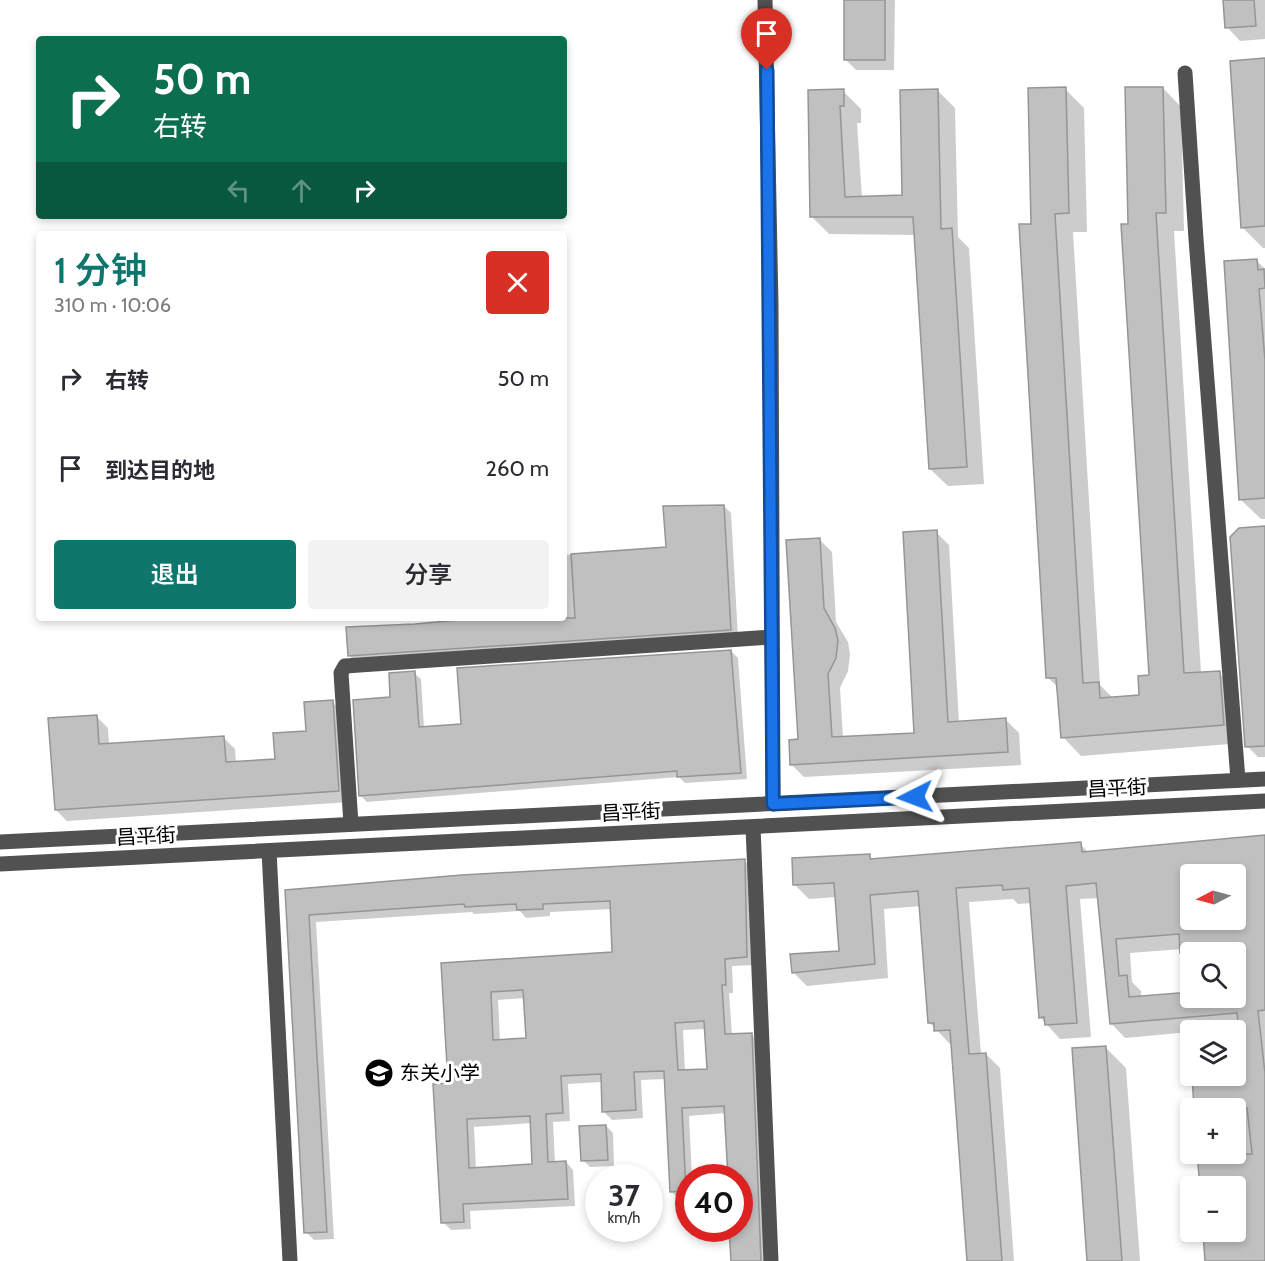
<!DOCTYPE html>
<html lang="zh">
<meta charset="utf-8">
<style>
body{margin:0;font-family:Cabin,"Noto Sans SC",sans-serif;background:#f2f2f3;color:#2b2b33;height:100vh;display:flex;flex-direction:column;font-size:22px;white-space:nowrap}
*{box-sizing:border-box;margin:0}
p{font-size:20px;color:#7c7c81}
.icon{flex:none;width:33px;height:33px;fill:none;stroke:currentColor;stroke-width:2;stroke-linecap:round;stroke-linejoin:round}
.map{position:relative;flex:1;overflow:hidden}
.panel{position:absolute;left:36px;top:231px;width:531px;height:390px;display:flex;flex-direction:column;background:#fff;border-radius:6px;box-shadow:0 3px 9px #0003}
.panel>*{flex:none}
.banner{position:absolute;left:36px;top:36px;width:531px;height:183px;border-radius:6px;box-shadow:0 3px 9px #0003;background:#0b6e4f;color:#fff;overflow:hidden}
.needle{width:39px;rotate:264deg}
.fabs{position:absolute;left:1180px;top:864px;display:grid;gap:12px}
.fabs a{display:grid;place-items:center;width:66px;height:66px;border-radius:6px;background:#fff;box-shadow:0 3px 9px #0003;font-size:30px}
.speed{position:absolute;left:585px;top:1164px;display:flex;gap:12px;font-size:30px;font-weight:700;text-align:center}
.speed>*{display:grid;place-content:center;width:78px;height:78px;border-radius:50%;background:#fff;box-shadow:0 3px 9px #0003;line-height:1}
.speed small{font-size:15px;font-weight:400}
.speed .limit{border:9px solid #d22;background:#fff;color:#111}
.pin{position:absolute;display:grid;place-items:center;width:51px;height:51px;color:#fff;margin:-62px -26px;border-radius:50% 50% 50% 0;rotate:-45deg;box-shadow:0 0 6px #0007}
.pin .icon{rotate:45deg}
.me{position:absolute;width:66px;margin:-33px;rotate:267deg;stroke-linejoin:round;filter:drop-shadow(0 0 4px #0008)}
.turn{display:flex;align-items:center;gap:21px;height:126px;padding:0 18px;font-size:27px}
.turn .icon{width:78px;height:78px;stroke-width:2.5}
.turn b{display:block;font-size:42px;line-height:51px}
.lanes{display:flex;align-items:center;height:57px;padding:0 18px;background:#0003;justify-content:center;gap:30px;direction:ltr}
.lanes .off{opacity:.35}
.round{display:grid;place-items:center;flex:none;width:63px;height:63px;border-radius:6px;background:#f2f2f3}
.overview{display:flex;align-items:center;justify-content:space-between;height:102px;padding:0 18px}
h1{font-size:36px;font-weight:600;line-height:45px;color:#0f766e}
.primary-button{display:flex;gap:12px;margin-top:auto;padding:12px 18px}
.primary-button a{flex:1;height:69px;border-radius:6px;background:#0f766e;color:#fff;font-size:24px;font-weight:600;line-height:69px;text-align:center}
.primary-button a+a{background:#f2f2f3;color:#2b2b33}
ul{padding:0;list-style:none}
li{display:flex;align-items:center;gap:18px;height:90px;padding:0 18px}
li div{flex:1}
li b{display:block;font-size:22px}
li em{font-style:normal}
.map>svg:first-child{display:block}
.shadow{fill:#0003;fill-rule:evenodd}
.building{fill:#c0c0c0;stroke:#959595;stroke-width:1.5;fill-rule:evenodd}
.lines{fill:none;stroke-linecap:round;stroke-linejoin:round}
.minor{stroke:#515151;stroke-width:15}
.route-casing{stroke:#114b97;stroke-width:15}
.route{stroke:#1a73e8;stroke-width:10}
.labels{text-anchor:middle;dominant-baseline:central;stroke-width:6;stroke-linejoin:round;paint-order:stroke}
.street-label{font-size:20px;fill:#000;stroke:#fff}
.poi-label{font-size:20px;fill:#000;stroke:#fff;text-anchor:start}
</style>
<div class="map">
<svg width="1265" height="1261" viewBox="0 0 1265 1261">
<rect width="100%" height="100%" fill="#fff"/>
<g class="shadow">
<path d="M845,0H895L894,70H856L845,59Z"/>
<path d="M1225,0H1265V39L1240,41L1227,27Z"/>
<path d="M1265,60V248H1263L1242,227Z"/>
<path d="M1163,88L1181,107L1184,231H1174L1201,673H1219L1238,691L1242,743L1081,756L1063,737L1059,688L1048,678L1033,225L1065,89L1084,108L1087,232H1073L1100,685L1114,699L1140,697L1150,676L1130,225Z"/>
<path d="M843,91L861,109V123H857L862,198L904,197L938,91L955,108L958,237L969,248L984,484L948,486L930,469L916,235L829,234L811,216Z"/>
<path d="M1257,261L1265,269V519H1261L1240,499Z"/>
<path d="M724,506L731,513L738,637L356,663L349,655L460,622V618H564V555L668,549Z"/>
<path d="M1265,528V757H1258L1247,746L1232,537L1239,529Z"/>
<path d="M936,532L949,545L959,723L1006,720L1019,733L1021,765L804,777L792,765L800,741L819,539L832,552L836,622L848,642L850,654L848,671L840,688L843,738L916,734Z"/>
<path d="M731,651L738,658L747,779L685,783L679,777L367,802L360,795L392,699L414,673L421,679L424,728L463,725Z"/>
<path d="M332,702L344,713L350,802L67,821L56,810L97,717L108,728L109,745L223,737L235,749L236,763L276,760L308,732Z"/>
<path d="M1265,837V1261H1207L1205,1232H1236V1186H1201L1199,1154H1236V1108H1196L1193,1076H1236V1030H1191V1046L1190,1032L1125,1038L1111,1023L1099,898L1080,899L1091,1037L1060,1039L1040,1017L1031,903L1018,904L1013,899L969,902L981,1054H986L1000,1068L1014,1261H969L953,1044H950L930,1023L921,906L884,909L888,978L807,986L793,972L841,952L837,897L809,899L795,885L869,855L873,860L1080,844L1089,853ZM1191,874H1236V920H1191ZM1182,949L1191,965V952H1236V998H1191V993L1141,997V991L1132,982L1130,953Z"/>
<path d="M744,861L752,868L754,965L732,966L733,993H729L732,1035L751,1034L759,1042L769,1261H732L740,1228V1178L726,1113L689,1116L692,1178H688V1199H679L671,1191L666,1079L641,1080L643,1118L612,1120L604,1112L602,1082L568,1084L570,1121L553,1122L555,1163L566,1162L573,1170L575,1206L470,1211L471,1229L451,1230L443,1222L450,1084L443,965L614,953L612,909L550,912V916L526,918L520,911L474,914L472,912L316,922L334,1239L314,1240L306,1232L286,891ZM525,998L527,1040L500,1041L498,1000ZM706,1029L709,1070L685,1071L683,1030ZM532,1123L534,1166L476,1169L474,1127Z"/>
<path d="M1105,1047L1126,1068L1140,1261H1089Z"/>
<path d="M606,1126L613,1133L614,1166L590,1167L583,1160Z"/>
</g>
<g class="building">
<rect x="844" y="0" width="41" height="60"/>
<path d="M1223,0H1254L1256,26L1225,28Z"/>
<path d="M1265,58V226L1241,228L1230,61Z"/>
<path d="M1066,87L1069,213L1055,214L1083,683L1099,682L1100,698L1139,695L1138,676L1149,675L1121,224H1128L1125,87H1163L1166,213H1156L1184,673L1220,671L1224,725L1061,738L1056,678H1046L1019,224H1031L1028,88Z"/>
<path d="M844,89V106H840L845,197L902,195L900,90L938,89L941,229L952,228L967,467L929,469L913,217H810L808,90Z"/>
<path d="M1257,259L1258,270L1264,269L1265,288L1259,289L1265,360V498L1239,500L1224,261Z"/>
<path d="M724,505L731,630L348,656L346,627L415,624L458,620V618H575L571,554L666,547L663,506Z"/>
<path d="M1265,526V746L1245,747L1230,537L1239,528Z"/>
<path d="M937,530L948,722L1006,718L1008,752L790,765L789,740L798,739L786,540L820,538L824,608L835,628L838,640L836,658L828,674L832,737L914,733L903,532Z"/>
<path d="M731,650L741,773L677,777V771L359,796L353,700L390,697L389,673L415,671L419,727L461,724L457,668Z"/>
<path d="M333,700L339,791L55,810L48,718L97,715L99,744L224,736L226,762L275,759L273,733L306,731L304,702Z"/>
<path d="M1265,835V1010L1258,1011L1265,1073V1261H1205L1203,1232H1236V1186H1200L1197,1154H1252L1247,1108H1194L1192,1076H1244L1237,1013L1110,1024L1096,883L1066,886L1077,1023L1045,1025L1044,1017L1039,1018L1029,888L1003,890L1002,885L956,888L969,1054L986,1053L1002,1261H967L950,1030L934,1031V1023H928L918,891L870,895L875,964L792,973L790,954L839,951L834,883L793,885L792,858L870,854V859L1081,842L1082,852ZM1191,874H1236V920H1191ZM1179,934L1180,953L1236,952L1240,990L1236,991V998H1191V992L1129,997L1127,975L1119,976L1116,939Z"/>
<path d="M745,859L747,957L725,959L726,985H722L725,1034L752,1033L761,1261H731L729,1228H740V1178H728L724,1106L682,1108L686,1191L670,1192L664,1071L634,1072L636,1110L602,1112L601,1074L561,1076L563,1113L546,1114L548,1162L566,1161L568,1199L463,1204L464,1222L441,1223L433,1084L448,1083L441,963L612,952L610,901L543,904V909L517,910L516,904L465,907L464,904L309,915L327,1232L304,1233L285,890L462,875ZM523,990L526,1038L493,1040L491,992ZM704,1021L707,1069L678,1070L675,1023ZM530,1116L532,1164L469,1168L467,1119Z"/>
<path d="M1106,1046L1122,1261H1087L1072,1048Z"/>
<path d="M606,1125L608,1160L581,1161L579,1126Z"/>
</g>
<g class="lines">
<g class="minor">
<path d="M765,0L771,305L773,804"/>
<path d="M1185,73L1196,239L1238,780"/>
<path d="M351,824L341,673L345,666L772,637"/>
<path d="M753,827L771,1261"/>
<path d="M0,842L1265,779"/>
<path d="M269,851L290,1261"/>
<path d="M0,864L1265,801"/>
</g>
</g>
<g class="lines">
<g class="route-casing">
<path id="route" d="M767,70L773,804L915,797"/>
</g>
<use href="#route" class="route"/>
</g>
<defs>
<g id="school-disc" transform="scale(1.5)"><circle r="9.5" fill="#000" stroke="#fff"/><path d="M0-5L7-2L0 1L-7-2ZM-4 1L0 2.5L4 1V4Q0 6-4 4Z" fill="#fff"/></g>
</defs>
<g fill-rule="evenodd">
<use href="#school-disc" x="379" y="1073"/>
</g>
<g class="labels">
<g class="street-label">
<text transform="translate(1117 788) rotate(-3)">昌平街</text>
<text transform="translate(631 812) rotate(-3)">昌平街</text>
<text transform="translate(146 836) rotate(-3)">昌平街</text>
</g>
<g class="poi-label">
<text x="400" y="1073">东关小学</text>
</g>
</g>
</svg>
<div class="fabs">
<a><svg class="needle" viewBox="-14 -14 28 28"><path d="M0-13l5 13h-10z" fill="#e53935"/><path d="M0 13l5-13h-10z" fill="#7c7c81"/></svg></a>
<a><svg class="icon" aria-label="search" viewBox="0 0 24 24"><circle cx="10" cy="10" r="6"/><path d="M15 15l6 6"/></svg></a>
<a><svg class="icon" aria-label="layers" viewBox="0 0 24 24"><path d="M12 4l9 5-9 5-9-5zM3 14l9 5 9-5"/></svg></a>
<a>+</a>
<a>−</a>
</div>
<div class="speed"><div>37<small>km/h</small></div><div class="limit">40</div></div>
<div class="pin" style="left:767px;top:70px;background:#d93025"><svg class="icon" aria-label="arrive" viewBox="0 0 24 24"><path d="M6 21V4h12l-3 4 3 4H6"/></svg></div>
<svg class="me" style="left:915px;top:797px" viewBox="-20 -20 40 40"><path d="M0-17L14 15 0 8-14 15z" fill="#1a73e8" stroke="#fff" stroke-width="4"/></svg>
<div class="banner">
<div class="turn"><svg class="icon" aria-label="right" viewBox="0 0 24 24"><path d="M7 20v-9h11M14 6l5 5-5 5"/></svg><div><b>50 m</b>右转</div></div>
<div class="lanes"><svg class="icon off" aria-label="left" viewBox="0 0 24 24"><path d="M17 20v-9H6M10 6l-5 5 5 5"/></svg><svg class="icon off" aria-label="ahead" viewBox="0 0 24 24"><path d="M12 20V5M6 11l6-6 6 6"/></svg><svg class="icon" aria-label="right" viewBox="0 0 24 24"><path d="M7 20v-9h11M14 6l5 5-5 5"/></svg></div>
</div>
<section class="panel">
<div class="overview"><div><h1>1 分钟</h1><p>310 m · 10:06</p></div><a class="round" style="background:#d93025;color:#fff"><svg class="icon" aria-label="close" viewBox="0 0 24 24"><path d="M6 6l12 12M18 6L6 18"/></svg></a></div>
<ul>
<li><svg class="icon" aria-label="right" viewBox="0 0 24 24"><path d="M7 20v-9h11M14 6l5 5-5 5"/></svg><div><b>右转</b></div><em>50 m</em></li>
<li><svg class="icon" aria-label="arrive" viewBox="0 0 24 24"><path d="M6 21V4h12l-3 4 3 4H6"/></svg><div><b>到达目的地</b></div><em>260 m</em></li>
</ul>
<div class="primary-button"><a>退出</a><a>分享</a></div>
</section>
</div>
